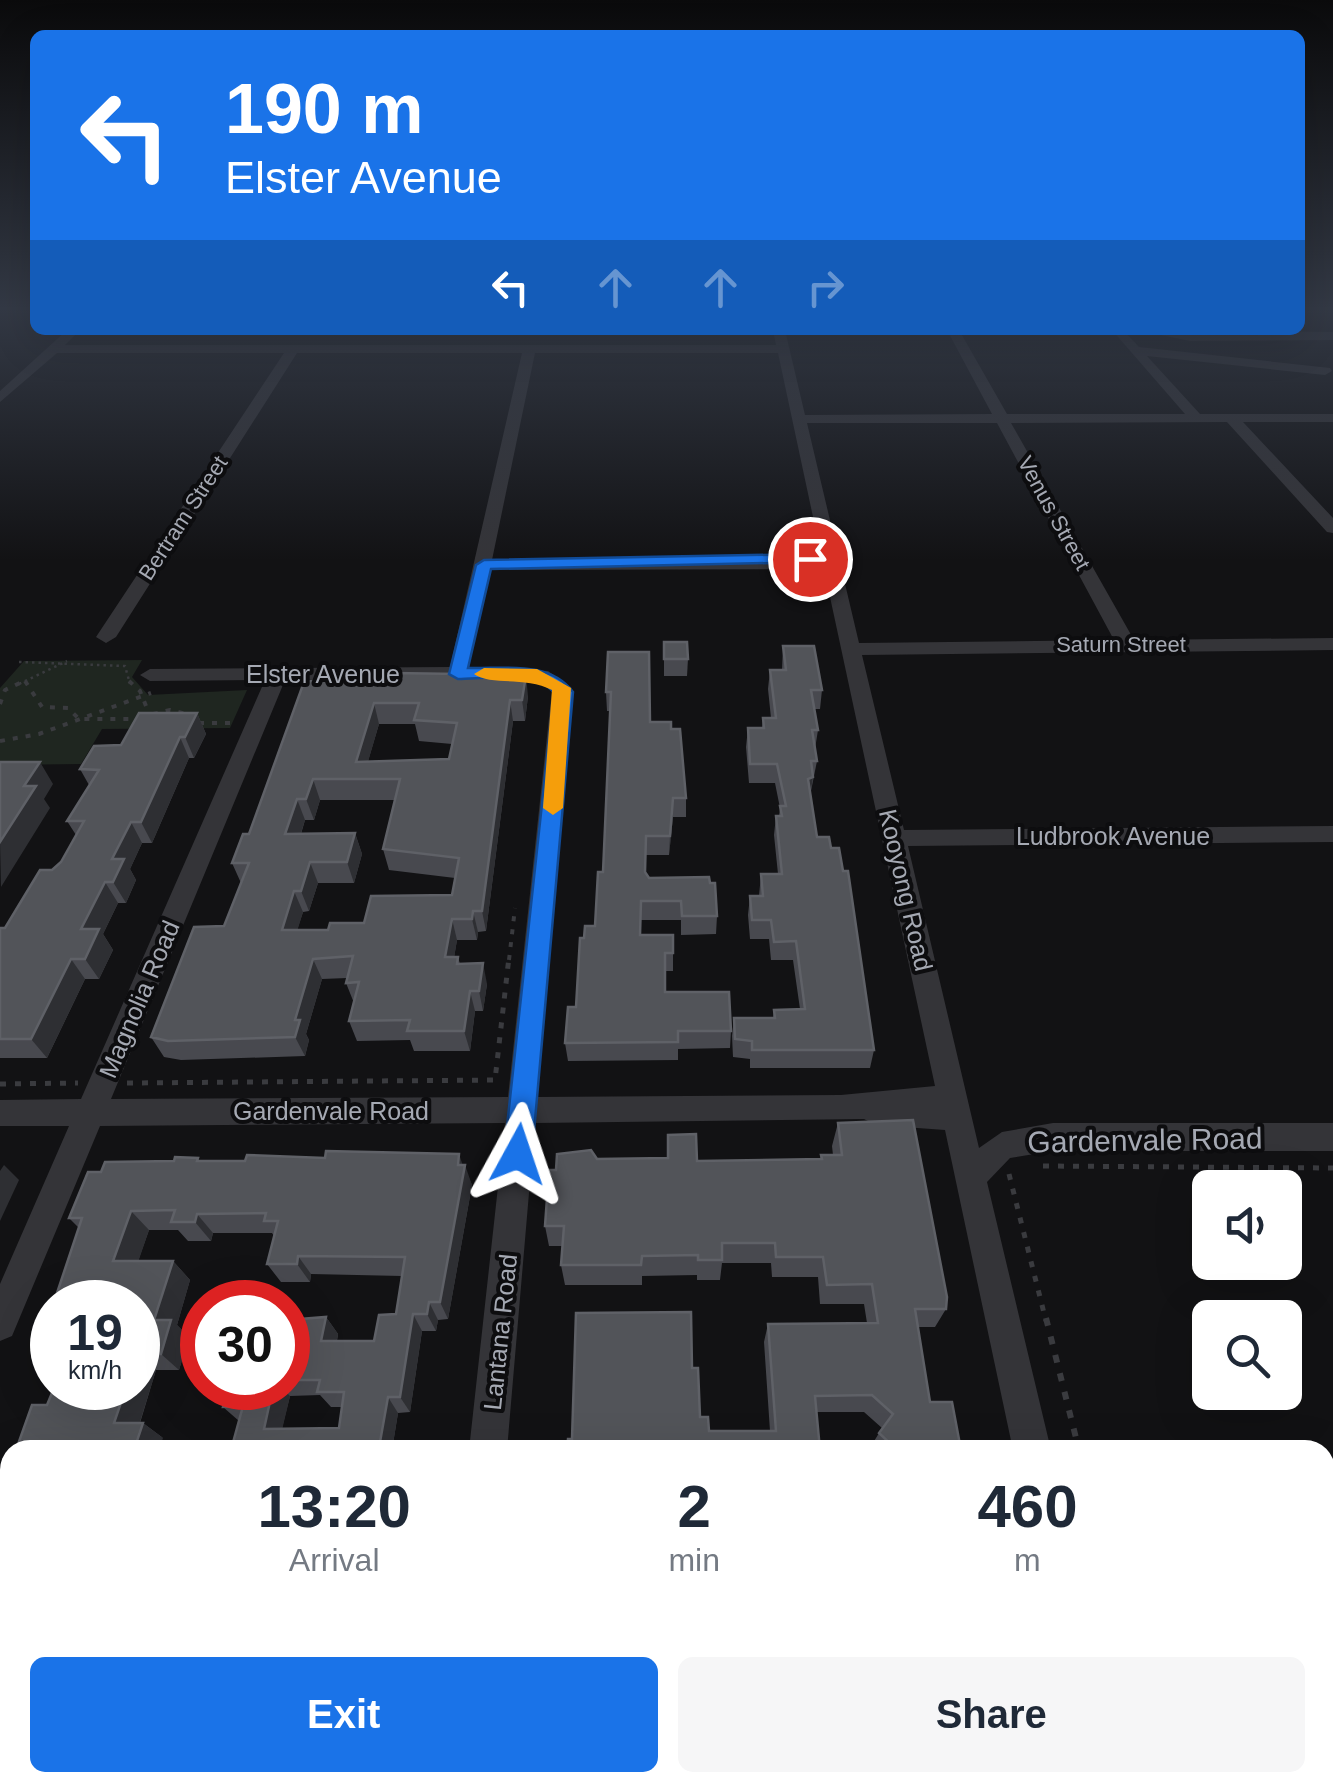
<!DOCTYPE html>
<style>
body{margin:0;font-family:Helvetica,sans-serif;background:#f6f6f7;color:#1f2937;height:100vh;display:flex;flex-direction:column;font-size:38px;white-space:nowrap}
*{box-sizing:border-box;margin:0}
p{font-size:32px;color:#747a83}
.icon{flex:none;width:55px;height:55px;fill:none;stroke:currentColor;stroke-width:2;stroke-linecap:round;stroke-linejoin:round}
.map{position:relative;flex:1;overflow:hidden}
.side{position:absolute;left:0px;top:1440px;width:1335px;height:352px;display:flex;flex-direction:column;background:#fff;border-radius:30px 30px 0 0;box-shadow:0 10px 40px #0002}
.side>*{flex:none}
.banner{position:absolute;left:30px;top:30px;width:1275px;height:305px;border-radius:15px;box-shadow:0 10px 40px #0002;background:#1a73e8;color:#fff;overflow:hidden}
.controls{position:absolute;left:1192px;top:1170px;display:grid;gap:20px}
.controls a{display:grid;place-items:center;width:110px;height:110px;border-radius:15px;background:#fff;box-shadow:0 10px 40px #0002;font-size:50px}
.speed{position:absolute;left:30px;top:1280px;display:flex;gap:20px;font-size:50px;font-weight:700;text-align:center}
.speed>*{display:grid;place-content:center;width:130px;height:130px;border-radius:50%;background:#fff;box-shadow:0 10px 40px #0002;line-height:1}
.speed small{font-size:25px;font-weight:400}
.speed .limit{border:15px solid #d22;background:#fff;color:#111}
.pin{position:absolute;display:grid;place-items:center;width:85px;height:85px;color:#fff;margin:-42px;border:5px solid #fff;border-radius:50%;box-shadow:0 2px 10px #0007}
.me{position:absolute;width:110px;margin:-55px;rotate:5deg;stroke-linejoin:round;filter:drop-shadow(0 0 8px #0008)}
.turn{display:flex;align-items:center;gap:35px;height:210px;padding:0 30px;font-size:45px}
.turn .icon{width:130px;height:130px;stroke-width:2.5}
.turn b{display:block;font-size:70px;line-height:85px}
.lanes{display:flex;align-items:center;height:95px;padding:0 30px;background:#0003;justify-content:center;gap:50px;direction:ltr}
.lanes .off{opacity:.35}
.eta{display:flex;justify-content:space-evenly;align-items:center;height:170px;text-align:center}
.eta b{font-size:60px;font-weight:700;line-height:70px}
.action{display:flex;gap:20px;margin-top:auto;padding:20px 30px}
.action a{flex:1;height:115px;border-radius:15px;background:#1a73e8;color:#fff;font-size:40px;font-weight:700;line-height:115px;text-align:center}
.action a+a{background:#f6f6f7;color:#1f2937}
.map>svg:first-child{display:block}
.green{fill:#1f2620}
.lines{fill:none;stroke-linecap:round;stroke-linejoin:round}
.path-far3{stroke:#3a3b3f;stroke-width:2.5;stroke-dasharray:2.5 4;stroke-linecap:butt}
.path-far2{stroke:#3a3b3f;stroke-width:4;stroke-dasharray:5 8;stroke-linecap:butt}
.path-far1{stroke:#3a3b3f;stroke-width:5;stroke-dasharray:6 9;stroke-linecap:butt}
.path{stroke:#3a3b3f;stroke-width:6;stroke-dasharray:8 11;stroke-linecap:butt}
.minor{fill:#343438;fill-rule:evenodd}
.wall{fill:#48494f;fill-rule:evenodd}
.shaded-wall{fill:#2e2f33}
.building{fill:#525459;stroke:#5f6167;stroke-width:2.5;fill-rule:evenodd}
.route{fill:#1a73e8;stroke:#114b97;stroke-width:2.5}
.slow{fill:#f59e0b}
.labels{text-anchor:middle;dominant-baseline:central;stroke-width:8;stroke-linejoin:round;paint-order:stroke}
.far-street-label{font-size:22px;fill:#a5a9b3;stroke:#0d0d0f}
.street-label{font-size:25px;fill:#a5a9b3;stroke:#0d0d0f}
.near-street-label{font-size:30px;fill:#a5a9b3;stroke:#0d0d0f}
</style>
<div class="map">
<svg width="1333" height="1792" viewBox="0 0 1333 1792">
<rect width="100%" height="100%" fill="#121214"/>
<path class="green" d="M142,660L132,677L148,695L247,690L230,728L102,729L81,764L0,765V688L24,661Z"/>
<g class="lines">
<g class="path-far3">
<path d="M19,662L125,666L130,684"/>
<path d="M19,684L67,661"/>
</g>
<g class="path-far2">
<path d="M25,681L42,707L68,708L79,719H140"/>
<path d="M129,681L140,691L150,716"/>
<path d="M0,704L5,690L24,681"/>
<path d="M153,714L170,710L187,714"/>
<path d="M199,723H234"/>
<path d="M0,741L39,734L151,693"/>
<path d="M509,960L515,908"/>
</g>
<g class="path-far1">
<path d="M127,1083L495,1080L509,957"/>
<path d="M0,1084L78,1083"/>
<path d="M1043,1166L1333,1168"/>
<path d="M1009,1174L1046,1321"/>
</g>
<g class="path">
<path d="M1046,1318L1079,1450"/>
<path d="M1162,1782L1165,1792"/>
</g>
<g class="minor">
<path d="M67,330H80L65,345H776L773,330H785L805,415L992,414L947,330H959L1007,414H1185L1112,330H1123L1139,347L1330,368L1332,371L1325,375L1147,356L1200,414H1333V422H1243L1333,518V533L1327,532L1227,422L1011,423L1134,640L1333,638V650L862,655L904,830L1333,826V842L908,846L979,1148L1002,1132L1053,1123H1333V1151H1053L1010,1158L987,1182L1051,1450H1013L945,1130L876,1125L864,1119L535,1123L507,1450H469L505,1123L100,1126L12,1336L0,1341V1284L69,1126H0V1100L81,1099L265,680L150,681L140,675L150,669L450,667L522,353H297L116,637L106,643L96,637L284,353H57L0,402V391ZM535,353H778L822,559L492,560ZM807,423H997L1114,640L859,643ZM824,569L935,1086L841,1095L537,1097L572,688L548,671L469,667L489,570ZM521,679L542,682L552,690L508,1097L111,1099L285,680Z"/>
<path d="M1137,330L1333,332V340L1190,341Z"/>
<rect x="1325" y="1623" width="8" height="42"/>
<path d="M430,1782H475V1792H429Z"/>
<path d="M1085,1782H1130L1133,1792H1087Z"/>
</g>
</g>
<g class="wall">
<path d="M664,642L688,659L687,676H664Z"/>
<path d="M783,646L822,690L820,709H814L818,730L815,749L817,761L810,796L817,837L874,1050L870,1068H750V1059L733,1057L732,1036L734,1018H773L774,1010L800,1009L793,960H771L769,939H750L748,915L750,896H759L761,874H778L774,835L776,816H779L780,808L775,783H749L746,747L748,728H762L763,718H771L768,689L770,670H782Z"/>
<path d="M608,652L650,722L671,729L686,798V817H673L669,855H646V873L649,878L717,916L716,934L681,935V920H641V935H673V971H665V992L731,1031L730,1048L678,1049V1060L568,1061L565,1043L576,1007L584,938L595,926L603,872L610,711H607L606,692Z"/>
<path d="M304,682L528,696L525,721H513L486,931L478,932L477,940H457L454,957H458L460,964L487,984L483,1011H475L470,1051H414L410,1040L357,1041L349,1021L354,1003L346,983L347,978L322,979L306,1034L309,1040L305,1056L181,1060L164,1057L151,1037L224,926L241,883L232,863L249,834ZM379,724H415L419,741L452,744L449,759L368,761ZM320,800H395L383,849L389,870L455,878L452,895L364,923L328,930H297L303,912L309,911L318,883H354L362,854L355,833L301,834L305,820H314Z"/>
<path d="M197,713L206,734L194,758H189L152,843H142L130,869L136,880L126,903H118L103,934L113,950L99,979H85L47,1058H0V928H5L52,870L61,862L76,835L67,821L89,785L80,769L121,745Z"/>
<path d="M838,1123L946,1309L935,1327H918L930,1402L961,1450H872L870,1448L882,1428L864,1412H816L820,1450L572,1439L692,1368L700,1417L709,1431H770L764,1342L768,1324L867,1323L864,1304H820L818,1277H772L771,1263H722L720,1280H697V1275L642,1276V1285H565L561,1265L563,1246H549L545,1226L556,1170L597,1159L697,1161L820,1159L821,1155H833L832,1146Z"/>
<path d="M201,1161L463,1165L472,1185L448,1319L438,1320L436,1331H422L410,1412L398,1413L392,1450L239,1421L223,1407L228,1388H288V1320L326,1317L338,1334L337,1341H374L396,1314L402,1276L311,1274L310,1282H281L267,1264L274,1236L272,1233H213L211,1241H188L178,1230H149L138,1261H173L190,1280L177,1325L189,1337L179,1370H156L140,1423H143L163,1438L47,1405L138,1388L79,1228L69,1218ZM320,1395L331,1407H342L339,1428H282L290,1396Z"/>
<path d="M10,1466V1556L0,1552V1494Z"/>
<rect x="0" y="1642" width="10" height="70"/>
<path d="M849,1782H996L998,1792H850Z"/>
</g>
<g class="shaded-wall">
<path d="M526,675L528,696L525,721L522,700Z"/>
<path d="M510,700L513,721L486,931L482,911Z"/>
<path d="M374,703L379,724L363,779L356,762Z"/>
<path d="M197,713L206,734L194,758L185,737Z"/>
<path d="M180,737L189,758L152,843L141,822Z"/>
<path d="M40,762L53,784L44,799L50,808L1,887L0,842L24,786Z"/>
<path d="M813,777L810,796L808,779Z"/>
<path d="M313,779L320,800L314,820L306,799Z"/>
<path d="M673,798V817L669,855L670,836Z"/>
<path d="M297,799L305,820L294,855L285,834Z"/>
<path d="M131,822L142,843L130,869L136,880L126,903L113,882L112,859Z"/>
<path d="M355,833L362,854L354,883L347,862Z"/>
<path d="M310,862L318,883L309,911L301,891Z"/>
<path d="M105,882L118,903L103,934L113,950L99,979L85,959L81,929Z"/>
<path d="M294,891L303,912L291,951L282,930Z"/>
<path d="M473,911L478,932L477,940L472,919Z"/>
<path d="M452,919L457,940L451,977L445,957Z"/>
<path d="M71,959L85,979L47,1058L31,1039Z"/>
<path d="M313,959L322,979L306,1034L309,1040L305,1056L295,1037V1020Z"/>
<path d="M483,963L487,984L483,1011L479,991Z"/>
<path d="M470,991L475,1011L470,1051L464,1031Z"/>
<path d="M459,1154L464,1169L465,1165L472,1185L448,1319L440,1302Z"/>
<path d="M4,1165L19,1180L0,1221V1171Z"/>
<path d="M131,1211L149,1230L132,1280L113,1261Z"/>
<path d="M197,1214L213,1233L211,1241L195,1222Z"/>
<path d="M298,1256L311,1274L310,1282L297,1264Z"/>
<path d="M173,1261L190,1280L177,1325L189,1337L179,1370L161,1354L154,1320Z"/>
<path d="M429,1302L438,1320L436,1331L427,1314Z"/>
<path d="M413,1314L422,1331L410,1412L400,1397Z"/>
<path d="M326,1317L338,1334L333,1358L321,1341Z"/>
<path d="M138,1355L156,1370L135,1438L114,1423L126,1388H138Z"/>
<path d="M273,1388H282L290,1396L279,1443L264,1429Z"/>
<path d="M388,1397L398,1413L392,1450H384L380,1442Z"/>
<path d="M143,1423L163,1438L159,1450H134Z"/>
<path d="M332,1782H347L346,1792H330Z"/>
</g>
<g class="building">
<path d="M664,642H687L688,659H664Z"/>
<path d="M783,646H814L822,690H811L818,730H812L817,761H811L813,777L808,779L817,837H829L831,848H839L843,871H848L874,1050H752V1041L735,1039L734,1018H775L774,1010L805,1009L796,941L774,942L771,920H752L750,896H763L761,874H782L776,816H782L780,806H786L777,764H750L748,728H764L763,718H776L770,670H786Z"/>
<path d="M608,652H649L650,722H671V729H680L686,798H673L670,836H646L645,872L649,878L709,877L710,883H715L717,916H682L681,901H641L640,935H673V953H665V992H729L731,1031H678V1042L565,1043L568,1007H576L580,938H584L585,926H595L598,872H603L611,692H606Z"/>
<path d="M393,673L526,675L522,700H510L482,911H473L472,919H452L445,957H458L457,964L483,963L479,991H470L464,1031H407L410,1020L349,1021L359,982L346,983L353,956L313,959L295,1020H300L295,1037L168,1041L151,1037L194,927L224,926L249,863H232L243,834H249L304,682ZM374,703H419L414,720L457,723L449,759L356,762ZM313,779H400L383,849L459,858L452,895L371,896L364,923H330L328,930H282L294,891H301L310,862H347L355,833L285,834L297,799H306Z"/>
<path d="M139,713H197L185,737H180L141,822H131L112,859H124L113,882H105L81,929H99L85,959H71L31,1039H0V928H5L40,870H52L61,862L84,821H67L99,770L80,769L94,746L121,745Z"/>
<path d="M0,762H40L24,786H36L0,842Z"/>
<path d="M913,1120L947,1297L946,1309H915L930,1402H952L961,1450H897L879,1433L893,1414L872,1395L815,1396L820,1450H567L568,1439H572L576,1313L691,1312L692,1368H698L700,1417H708L709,1431H776L768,1324L878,1323L872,1284L827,1285L823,1257H776L775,1243H722V1260H698V1255L642,1256L641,1265H561L564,1226H545L549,1170H556L557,1154L591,1150L597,1159L668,1158V1135L696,1134L697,1161L822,1159L821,1155H842L838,1123Z"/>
<path d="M326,1151L459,1154L458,1165H465L440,1302H429L427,1314H413L400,1397H388L380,1442H385L384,1450H231L243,1406L223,1407L228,1388H273L264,1429L339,1428L344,1392H317L320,1380H288V1320L326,1317L321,1341H374L379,1315L396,1314L405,1257L298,1256L297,1264H267L278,1221H264L266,1213L197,1214L195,1222H171L175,1210L131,1211L113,1261H173L154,1320H171L161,1354H138V1302H54L82,1218H69L88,1172H101L105,1162L174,1161L175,1157L198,1158L197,1161H245L247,1155L325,1158Z"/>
<path d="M54,1388H126L114,1423H143L134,1450H16L32,1405H47Z"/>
<path d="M10,1466V1545H0V1494Z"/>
<rect x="0" y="1642" width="10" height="65"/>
<path d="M221,1782H332L330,1792H219Z"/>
<path d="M578,1782H720L721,1792H578Z"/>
<path d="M859,1782H996L998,1792H859Z"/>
</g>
<linearGradient id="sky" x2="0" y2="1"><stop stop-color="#0a0a0b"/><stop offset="0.55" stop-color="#333945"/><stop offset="1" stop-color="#333945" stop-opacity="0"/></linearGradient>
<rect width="1333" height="561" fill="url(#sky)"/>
<path class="route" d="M810,554L818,559L816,562L491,569L468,668C505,669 549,660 573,692L532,1154L528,1163L518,1167L508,1163L504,1154L554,693C537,670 484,679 458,679L449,674L476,565L484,560Z"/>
<path class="slow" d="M537,669L571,688L563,808L553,815L543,808L552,690C526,676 490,686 474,674L484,668Z"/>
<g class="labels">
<g class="far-street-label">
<text transform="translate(1054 513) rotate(61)">Venus Street</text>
<text transform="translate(183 518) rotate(-57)">Bertram Street</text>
<text x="1121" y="644">Saturn Street</text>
</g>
<g class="street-label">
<text x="323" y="674">Elster Avenue</text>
<text x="1113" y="836">Ludbrook Avenue</text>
<text transform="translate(906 890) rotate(77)">Kooyong Road</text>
<text transform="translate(139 999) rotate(-67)">Magnolia Road</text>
<text x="331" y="1111">Gardenvale Road</text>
<text transform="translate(500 1332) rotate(-84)">Lantana Road</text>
</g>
<g class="near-street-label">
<text transform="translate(1145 1140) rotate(-1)">Gardenvale Road</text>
</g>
</g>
</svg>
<div class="controls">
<a><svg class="icon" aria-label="sound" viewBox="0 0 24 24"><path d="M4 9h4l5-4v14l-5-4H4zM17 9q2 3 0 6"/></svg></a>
<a><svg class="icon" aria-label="search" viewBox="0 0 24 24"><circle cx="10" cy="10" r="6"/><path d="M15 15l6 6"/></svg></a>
</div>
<div class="speed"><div>19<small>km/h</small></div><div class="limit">30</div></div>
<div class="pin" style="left:810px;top:559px;background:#d93025"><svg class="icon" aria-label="arrive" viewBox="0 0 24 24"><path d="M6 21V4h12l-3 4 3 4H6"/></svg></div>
<svg class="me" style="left:518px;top:1154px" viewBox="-20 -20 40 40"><path d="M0-17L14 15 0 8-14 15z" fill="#1a73e8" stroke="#fff" stroke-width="4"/></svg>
<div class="banner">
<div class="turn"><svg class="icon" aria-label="left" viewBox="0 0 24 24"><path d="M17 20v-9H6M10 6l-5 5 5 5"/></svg><div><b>190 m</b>Elster Avenue</div></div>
<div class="lanes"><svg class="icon" aria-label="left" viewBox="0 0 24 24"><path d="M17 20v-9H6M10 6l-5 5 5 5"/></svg><svg class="icon off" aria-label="ahead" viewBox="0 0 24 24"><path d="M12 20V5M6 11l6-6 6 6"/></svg><svg class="icon off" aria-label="ahead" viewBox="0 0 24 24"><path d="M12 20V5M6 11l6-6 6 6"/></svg><svg class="icon off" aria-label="right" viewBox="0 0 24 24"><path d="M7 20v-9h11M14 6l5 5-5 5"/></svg></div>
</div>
<section class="side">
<div class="eta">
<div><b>13:20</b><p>Arrival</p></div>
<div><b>2</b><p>min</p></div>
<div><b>460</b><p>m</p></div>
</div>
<div class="action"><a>Exit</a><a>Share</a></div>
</section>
</div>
